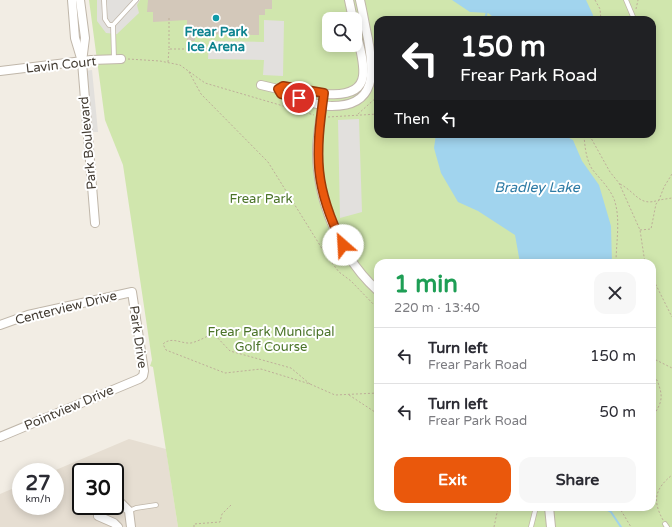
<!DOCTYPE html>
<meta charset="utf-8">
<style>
body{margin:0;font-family:"Varela Round",sans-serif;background:#f7f7f7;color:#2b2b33;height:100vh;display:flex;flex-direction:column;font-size:15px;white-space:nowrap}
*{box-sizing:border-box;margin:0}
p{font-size:13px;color:#7c7c81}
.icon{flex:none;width:22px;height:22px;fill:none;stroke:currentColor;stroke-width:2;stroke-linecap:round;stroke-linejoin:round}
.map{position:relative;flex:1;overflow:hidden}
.sheet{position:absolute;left:374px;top:259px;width:282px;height:252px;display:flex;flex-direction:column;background:#fff;border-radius:12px;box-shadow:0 2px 10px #0003}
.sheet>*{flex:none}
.hud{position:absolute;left:374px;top:16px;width:282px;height:122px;border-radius:12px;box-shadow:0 2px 10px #0003;background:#202124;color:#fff;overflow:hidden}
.buttons{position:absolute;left:322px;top:12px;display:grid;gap:8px}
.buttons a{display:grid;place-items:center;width:40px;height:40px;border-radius:8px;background:#fff;box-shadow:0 2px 10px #0003;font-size:20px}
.speed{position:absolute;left:12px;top:463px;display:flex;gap:8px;font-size:20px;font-weight:700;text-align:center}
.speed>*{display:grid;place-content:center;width:52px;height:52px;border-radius:50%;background:#fff;box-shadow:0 2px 10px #0003;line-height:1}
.speed small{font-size:10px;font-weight:400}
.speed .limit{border:2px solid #111;border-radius:6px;background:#fff;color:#111}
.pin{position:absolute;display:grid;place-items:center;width:34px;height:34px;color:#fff;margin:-17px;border:2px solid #fff;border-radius:50%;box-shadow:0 1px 4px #0007}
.me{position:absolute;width:44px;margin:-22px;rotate:334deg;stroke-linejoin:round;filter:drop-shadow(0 0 3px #0008)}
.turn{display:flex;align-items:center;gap:14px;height:84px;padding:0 20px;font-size:18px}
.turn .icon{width:52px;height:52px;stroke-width:2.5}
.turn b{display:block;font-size:28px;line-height:34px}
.then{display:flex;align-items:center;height:38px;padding:0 20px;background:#0003;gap:8px;font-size:15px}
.round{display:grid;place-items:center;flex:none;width:42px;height:42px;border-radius:12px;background:#f7f7f7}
.summary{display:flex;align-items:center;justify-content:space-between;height:68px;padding:0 20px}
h1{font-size:24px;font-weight:700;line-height:30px;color:#1e9e55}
.primary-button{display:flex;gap:8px;margin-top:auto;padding:8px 20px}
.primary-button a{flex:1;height:46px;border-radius:12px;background:#ea580c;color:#fff;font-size:16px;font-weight:700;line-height:46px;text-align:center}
.primary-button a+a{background:#f7f7f7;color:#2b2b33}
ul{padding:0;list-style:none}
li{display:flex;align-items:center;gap:12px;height:56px;padding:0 20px;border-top:1px solid #e1e1e2}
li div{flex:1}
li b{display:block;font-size:15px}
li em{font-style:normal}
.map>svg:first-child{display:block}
.residential{fill:#e6ded2;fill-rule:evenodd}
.green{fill:#d0e6ad;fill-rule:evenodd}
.parking{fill:#e2e0dd}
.water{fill:#a1d4ee}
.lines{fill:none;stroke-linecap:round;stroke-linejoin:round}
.stream{stroke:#a1d4ee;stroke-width:2}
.building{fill:#d3c8ba}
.service-casing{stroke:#c0b7aa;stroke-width:5.5}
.minor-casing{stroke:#c0b7aa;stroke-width:10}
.path{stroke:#beae99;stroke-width:1;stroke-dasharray:2 2;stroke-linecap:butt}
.service{stroke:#fff;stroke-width:4}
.minor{stroke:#fff;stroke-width:8}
.route-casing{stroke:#983908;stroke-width:10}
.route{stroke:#ea580c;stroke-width:7}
.culture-dot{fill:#0f9aa8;stroke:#fff;stroke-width:1.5}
.labels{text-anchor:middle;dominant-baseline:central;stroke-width:4;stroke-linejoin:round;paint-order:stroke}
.culture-label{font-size:13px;font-weight:bold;fill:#0d838f;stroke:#fff}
.street-label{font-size:13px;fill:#443d34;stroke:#fff}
.park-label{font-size:13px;fill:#4b7429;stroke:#fff}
.water-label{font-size:14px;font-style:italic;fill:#2e7ba5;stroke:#fff}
</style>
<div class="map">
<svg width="672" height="527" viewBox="0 0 672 527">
<rect width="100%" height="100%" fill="#f2ede4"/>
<path class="residential" d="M129,439L166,449L178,527H0V494L21,485V506H55V472H51ZM81,472H115V506H81Z"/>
<path class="green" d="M89,0H672V527H178L153,367L150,366L152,360L123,165L105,120ZM329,19H355V45H329ZM378,20H652V134H378ZM378,263H652V507H378Z"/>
<g class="parking">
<path d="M97,0H140L137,5L139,13L117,34L106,33L97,21Z"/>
<path d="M264,20L284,21L283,76L263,75L264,60L208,59L209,41L264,42Z"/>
<path d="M92,70L98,132H90L85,71Z"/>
<path d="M359,119L362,212L340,218L338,120Z"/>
</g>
<g class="water">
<path d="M452,0H586L593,15V20H497L488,13L470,12Z"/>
<path d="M436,134H561L573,140L582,161L599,185L611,226L612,263H520L515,235L478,211L458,202L441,173L434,148Z"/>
</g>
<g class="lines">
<g class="stream">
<path d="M485,20L487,11"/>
<path d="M652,390L654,406L652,409"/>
<path d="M602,507L611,512L621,527"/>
</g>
</g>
<path class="building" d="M148,0H272V9H265V15H259V35L195,34V41H187V20L153,22V12H147Z"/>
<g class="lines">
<g class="service-casing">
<g id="service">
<path d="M104,0L105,19L109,25H113"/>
<path d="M626,0L634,19"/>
<path d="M114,59L113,25L136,0"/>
<path d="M129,511L136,508L156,505"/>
<path d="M665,524L667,527"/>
<path d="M531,527L536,507"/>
</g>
</g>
<g class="minor-casing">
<g id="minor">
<path d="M72,0L75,38L81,58"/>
<path d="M80,0L85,38L82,62L95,223"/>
<path d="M349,0L353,19"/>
<path d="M0,71L91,60L121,59"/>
<path d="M261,85L278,89L281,94C297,98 316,106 332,106C377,106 374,72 368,39C365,26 363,13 360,0"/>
<path d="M278,89L283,86C302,90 359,107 363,76C365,61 358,42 355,27"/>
<path d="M324,93C322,111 318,129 317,148C316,199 340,257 378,291"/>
<path d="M0,325L28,315L132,292L144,371L143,376L139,379L0,437"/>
<path d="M115,500L119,501L129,511L131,527"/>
<path d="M103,506L98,516L114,523L118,527"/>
<path d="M549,507L551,527"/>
</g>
</g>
<g class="path">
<path d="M595,0L600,9L601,20"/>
<path d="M636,9L638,0"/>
<path d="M169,18V49H213"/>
<path d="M128,59L160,61L180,65L205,83L314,115"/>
<path d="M168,62L169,49"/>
<path d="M189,72L201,94L268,162L326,255L339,272L351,281L378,309"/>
<path d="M358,114L378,96"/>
<path d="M328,117L378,114"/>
<path d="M581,134L591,138L610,172L619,183L640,230L645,263"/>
<path d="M584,136C585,147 586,159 592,169C599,178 609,187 614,199C621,218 616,243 616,263"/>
<path d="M620,184C637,193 639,207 659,200L664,187L672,174"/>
<path d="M640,230L651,229L656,204L659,200L672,198"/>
<path d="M652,277L672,317"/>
<path d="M652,358L672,368"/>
<path d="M652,379L657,380C664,398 662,402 652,418"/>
<path d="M310,384L291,368L230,351L213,333C206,337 199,341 191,343C181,344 172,336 163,344L166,350L225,373L261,369L310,384L335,395L378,393"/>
<path d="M349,395L378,414"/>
<path d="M619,507L631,527"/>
<path d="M663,520C652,500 655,489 672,475"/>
<path d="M194,527V524L220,522L222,514L231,505"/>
<path d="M494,527L498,508L500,507"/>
</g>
<use href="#service" class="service"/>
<use href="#minor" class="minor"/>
</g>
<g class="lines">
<g class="route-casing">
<path id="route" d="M299,98L281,94L278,89L283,86L324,93C315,157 314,186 343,245"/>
</g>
<use href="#route" class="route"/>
</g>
<circle class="culture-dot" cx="216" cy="18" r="4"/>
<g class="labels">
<g class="culture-label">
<text x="216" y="32">Frear Park<tspan x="216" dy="15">Ice Arena</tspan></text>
</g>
<g class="street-label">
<text transform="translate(61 65) rotate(-6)">Lavin Court</text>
<text transform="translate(88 143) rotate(-95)">Park Boulevard</text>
<text transform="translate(66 308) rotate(-14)">Centerview Drive</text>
<text transform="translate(138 337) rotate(82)">Park Drive</text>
<text transform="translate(69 408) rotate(-23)">Pointview Drive</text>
</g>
<g class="park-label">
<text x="261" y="199">Frear Park</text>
<text x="271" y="332">Frear Park Municipal<tspan x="271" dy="15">Golf Course</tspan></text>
</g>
<g class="water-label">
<text x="537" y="187">Bradley Lake</text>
</g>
</g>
</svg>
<div class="buttons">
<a><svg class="icon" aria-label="search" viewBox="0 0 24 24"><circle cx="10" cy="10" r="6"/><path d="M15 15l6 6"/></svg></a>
</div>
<div class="speed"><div>27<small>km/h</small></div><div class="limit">30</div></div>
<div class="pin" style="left:299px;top:98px;background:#d93025"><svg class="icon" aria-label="arrive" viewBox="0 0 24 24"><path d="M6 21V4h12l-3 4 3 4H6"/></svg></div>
<svg class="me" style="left:343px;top:245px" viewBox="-20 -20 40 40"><circle r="19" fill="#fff"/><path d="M0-13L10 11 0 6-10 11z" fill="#ea580c"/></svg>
<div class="hud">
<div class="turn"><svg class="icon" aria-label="left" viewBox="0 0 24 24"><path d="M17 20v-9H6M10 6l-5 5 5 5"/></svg><div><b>150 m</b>Frear Park Road</div></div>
<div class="then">Then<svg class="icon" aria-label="left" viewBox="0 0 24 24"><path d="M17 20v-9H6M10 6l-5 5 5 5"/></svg></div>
</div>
<section class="sheet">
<div class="summary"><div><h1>1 min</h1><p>220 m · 13:40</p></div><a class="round"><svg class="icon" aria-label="close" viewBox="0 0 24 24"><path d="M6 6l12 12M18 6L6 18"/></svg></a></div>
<ul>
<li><svg class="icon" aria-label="left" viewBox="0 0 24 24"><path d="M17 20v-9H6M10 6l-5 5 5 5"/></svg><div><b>Turn left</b><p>Frear Park Road</p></div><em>150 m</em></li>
<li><svg class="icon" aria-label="left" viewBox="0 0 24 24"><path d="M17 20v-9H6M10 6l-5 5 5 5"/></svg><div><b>Turn left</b><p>Frear Park Road</p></div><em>50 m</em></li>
</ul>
<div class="primary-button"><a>Exit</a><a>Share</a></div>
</section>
</div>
